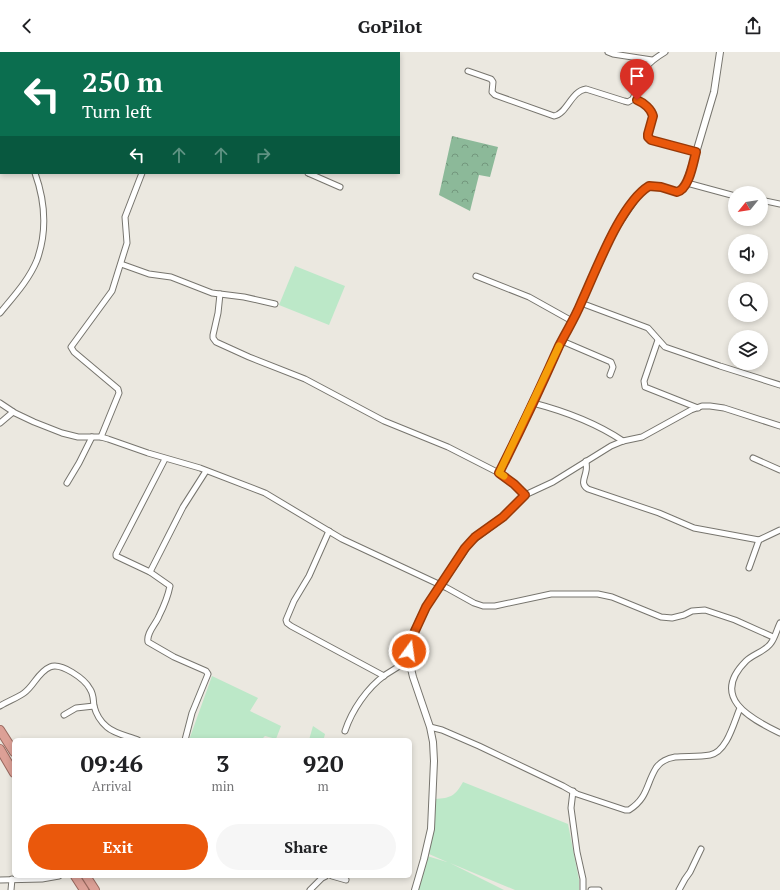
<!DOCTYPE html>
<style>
body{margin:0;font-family:"PT Serif",serif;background:#f6f6f6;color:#202124;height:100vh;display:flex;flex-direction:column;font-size:15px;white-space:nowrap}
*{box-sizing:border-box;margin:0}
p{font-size:13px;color:#757577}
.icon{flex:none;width:22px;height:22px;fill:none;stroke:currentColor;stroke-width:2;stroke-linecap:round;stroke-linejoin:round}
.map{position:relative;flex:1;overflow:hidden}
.sheet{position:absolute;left:12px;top:686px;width:400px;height:140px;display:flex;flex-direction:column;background:#fff;border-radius:6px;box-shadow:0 2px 6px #0003}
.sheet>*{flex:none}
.top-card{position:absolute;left:0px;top:0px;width:400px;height:122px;box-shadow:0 2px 6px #0003;background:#0b6e4f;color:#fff;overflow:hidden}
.needle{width:26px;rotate:240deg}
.tools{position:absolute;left:728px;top:134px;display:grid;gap:8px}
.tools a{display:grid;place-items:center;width:40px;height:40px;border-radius:50%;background:#fff;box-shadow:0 2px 6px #0003;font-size:20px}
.pin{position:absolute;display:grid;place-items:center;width:34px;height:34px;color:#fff;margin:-41px -17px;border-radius:50% 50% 50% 0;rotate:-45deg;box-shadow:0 0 4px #0007}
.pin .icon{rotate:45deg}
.me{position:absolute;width:44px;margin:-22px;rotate:14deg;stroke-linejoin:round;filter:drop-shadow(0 0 3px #0008)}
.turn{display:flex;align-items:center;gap:14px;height:84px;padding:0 16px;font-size:18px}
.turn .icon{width:52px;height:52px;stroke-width:2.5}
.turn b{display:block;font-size:28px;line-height:34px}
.lanes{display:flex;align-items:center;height:38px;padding:0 16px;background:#0003;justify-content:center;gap:20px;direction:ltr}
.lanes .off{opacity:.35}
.eta{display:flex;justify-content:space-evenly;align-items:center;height:68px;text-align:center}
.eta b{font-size:24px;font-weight:600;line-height:28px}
.primary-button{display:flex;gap:8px;margin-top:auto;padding:8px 16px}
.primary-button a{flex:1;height:46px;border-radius:24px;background:#ea580c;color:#fff;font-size:16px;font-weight:600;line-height:46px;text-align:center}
.primary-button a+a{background:#f6f6f6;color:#202124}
header{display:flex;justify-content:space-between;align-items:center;height:52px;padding:0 16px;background:#fff;font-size:18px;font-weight:600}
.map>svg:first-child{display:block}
.grass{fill:#bce8c8}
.forest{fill:url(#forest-crowns)}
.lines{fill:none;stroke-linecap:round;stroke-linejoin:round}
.minor-casing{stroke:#77756e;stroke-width:7}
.tertiary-casing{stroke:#77756e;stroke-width:8}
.trunk-casing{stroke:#98685e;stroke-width:10}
.minor{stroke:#fff;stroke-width:5}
.tertiary{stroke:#fff;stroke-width:6}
.trunk{stroke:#dca096;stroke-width:8}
.route-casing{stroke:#983908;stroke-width:10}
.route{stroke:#ea580c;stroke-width:7}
.slow{stroke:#f59e0b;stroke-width:7}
</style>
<header><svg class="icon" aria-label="back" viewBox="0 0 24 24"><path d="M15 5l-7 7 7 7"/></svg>GoPilot<svg class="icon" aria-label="share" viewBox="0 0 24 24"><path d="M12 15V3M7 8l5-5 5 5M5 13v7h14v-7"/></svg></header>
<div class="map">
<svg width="780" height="838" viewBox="0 0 780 838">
<defs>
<pattern id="forest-crowns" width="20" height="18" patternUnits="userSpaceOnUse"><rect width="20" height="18" fill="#8cb999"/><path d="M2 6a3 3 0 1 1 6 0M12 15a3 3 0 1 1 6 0" fill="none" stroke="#73977d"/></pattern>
</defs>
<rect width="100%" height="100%" fill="#ebe8e0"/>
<g class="grass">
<path d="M295,214L345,234L329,273L279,253Z"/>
<path d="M212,624L258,646L250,659L281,674L276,687L265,684L261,688H189Z"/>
<path d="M313,674L325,682L324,686L331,688H309Z"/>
<path d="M463,730L568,772L579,828V838H515L450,811L504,838H418L427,804L447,810L429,802L435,747C451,746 455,744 463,730Z"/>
</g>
<path class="forest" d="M452,84L498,95L490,125L479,123L470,159L439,143Z"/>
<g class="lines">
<g class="minor-casing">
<g id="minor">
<path d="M276,0L278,1"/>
<path d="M608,0L613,2L652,8"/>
<path d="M45,1V0"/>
<path d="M269,1L270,0"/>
<path d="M0,16H1"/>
<path d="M468,19L491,27L493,30L492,40L495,43L554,64C567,62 571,39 586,37L624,49L628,50L633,47C671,60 640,78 651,88L696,100"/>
<path d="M0,45L1,48"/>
<path d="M633,47C642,22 640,15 665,0"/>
<path d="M308,121L340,135"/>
<path d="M687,131L735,144"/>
<path d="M761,148L780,152"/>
<path d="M121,212L149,222L171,225L212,241L244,245L275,252"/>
<path d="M476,224L529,245L572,269"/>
<path d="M220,242L218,261L213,283V286L216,290L249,305L305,327L384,369L448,395L499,421"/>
<path d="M581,251L648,276L665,295L720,314L780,333"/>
<path d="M0,261C13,245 29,228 37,208C47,180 45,149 35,121"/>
<path d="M658,288L644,329L645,335L698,356"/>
<path d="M562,289L611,310L613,315L610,323"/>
<path d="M0,351L15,361L34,370L62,381L78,385H101L108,387L148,401L200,416L265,441L342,487L447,536L474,551L483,554H495L551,542H598L612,545L661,565L672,566L684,563L692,559L705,558L735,568L773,585"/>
<path d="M533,351C564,359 596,371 623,389"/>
<path d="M0,371L13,360"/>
<path d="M101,385L119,341L118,337L74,300L71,295L112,239L127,191L125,165L142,121"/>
<path d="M753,406L780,418"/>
<path d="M165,407L116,502V504L150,520L170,534C168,544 164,554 159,564C156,572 146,581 148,590L174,605L206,619L208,622L192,661L185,688"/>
<path d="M586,409C586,412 587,415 586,419C585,426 580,432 588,437L659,461L694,476L759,488"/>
<path d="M67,431L79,411L92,385"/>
<path d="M525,443L553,430L611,394L623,389L642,385L691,358L702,354H710L724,356L780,374"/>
<path d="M329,479L309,524L294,549L286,568L287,571L291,574L384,624"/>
<path d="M749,516L759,488L780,478"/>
<path d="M150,520L183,455L206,419"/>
<path d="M780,571C777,577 775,586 771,591C766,599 753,602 746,609C710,645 749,666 780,681"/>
<path d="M0,654C8,649 17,646 24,641C34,634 38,620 50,615C61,610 85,627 90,637C94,643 93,648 94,654C96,662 101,670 107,675C115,682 128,684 138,688"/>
<path d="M64,663L76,656L94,654"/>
<path d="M430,675L442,678L479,694L563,734L577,742L625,758H629C648,746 646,732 656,716C660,710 668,706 675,705C686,704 699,705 710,703C727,700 734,670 740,656"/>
<path d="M345,679C352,658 367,636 385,623C393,618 401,613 409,608"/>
<path d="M573,739L571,756L577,800L583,827V838"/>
<path d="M332,824L346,828"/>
<path d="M0,828L42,827L59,824"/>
<path d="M11,838L12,827"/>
<path d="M310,838L322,826L326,824"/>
<path d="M591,838H599"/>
<path d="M679,838L685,827L690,820L701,797"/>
</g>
</g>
<g class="tertiary-casing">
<path id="tertiary" d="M415,838L424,807L431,777L434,709L433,690L430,675L413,625L409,608L411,590L419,569L426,555L470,490L503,465L525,443L514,432L499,421L560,293L581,251L610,186L619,171L638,143L649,134L661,135L677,140L683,137L687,131L714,40L720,0"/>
</g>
<g class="trunk-casing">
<g id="trunk">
<path d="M0,678L14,700"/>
<path d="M0,697L14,721"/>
<path d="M75,824L84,838"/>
<path d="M86,824L95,838"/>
</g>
</g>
<use href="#minor" class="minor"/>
<use href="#tertiary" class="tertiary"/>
<use href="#trunk" class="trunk"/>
</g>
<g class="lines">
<g class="route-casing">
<path id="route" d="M409,599L414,581L426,555L465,496L475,485L503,465L525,443L514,432L499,421C520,379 540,337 559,294C566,280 575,266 581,251C596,219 620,152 649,134L661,135L677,140C689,137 693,111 696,100L651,88L648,85V82L653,64C651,57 644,51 637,48"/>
</g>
<use href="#route" class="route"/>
<path class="slow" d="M504,424L499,421L559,294"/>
</g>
</svg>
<div class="tools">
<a><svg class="needle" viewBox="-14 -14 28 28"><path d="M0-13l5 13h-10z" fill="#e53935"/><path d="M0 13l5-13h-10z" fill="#757577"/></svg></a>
<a><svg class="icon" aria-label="sound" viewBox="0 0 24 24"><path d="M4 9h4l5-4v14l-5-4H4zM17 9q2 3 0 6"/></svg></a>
<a><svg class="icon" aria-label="search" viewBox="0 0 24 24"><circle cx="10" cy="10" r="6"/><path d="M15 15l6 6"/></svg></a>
<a><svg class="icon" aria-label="layers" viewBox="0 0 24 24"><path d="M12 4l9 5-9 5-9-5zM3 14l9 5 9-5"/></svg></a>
</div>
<div class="pin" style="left:637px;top:48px;background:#d93025"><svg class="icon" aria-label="arrive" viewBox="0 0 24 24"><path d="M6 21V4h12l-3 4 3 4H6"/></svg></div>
<svg class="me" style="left:409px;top:599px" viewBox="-20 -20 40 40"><circle r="17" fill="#ea580c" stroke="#fff" stroke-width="3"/><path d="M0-11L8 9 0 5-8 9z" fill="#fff"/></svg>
<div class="top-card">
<div class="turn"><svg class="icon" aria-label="left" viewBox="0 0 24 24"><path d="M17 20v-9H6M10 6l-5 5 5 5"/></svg><div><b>250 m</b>Turn left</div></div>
<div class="lanes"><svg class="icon" aria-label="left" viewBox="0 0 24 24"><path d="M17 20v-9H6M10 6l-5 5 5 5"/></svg><svg class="icon off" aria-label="ahead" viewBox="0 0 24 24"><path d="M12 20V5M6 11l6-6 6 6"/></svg><svg class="icon off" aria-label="ahead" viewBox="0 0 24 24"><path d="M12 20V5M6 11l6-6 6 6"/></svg><svg class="icon off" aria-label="right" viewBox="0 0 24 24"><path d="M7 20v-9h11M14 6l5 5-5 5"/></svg></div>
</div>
<section class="sheet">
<div class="eta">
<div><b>09:46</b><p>Arrival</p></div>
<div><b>3</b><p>min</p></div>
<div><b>920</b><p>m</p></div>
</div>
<div class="primary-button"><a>Exit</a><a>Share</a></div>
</section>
</div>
